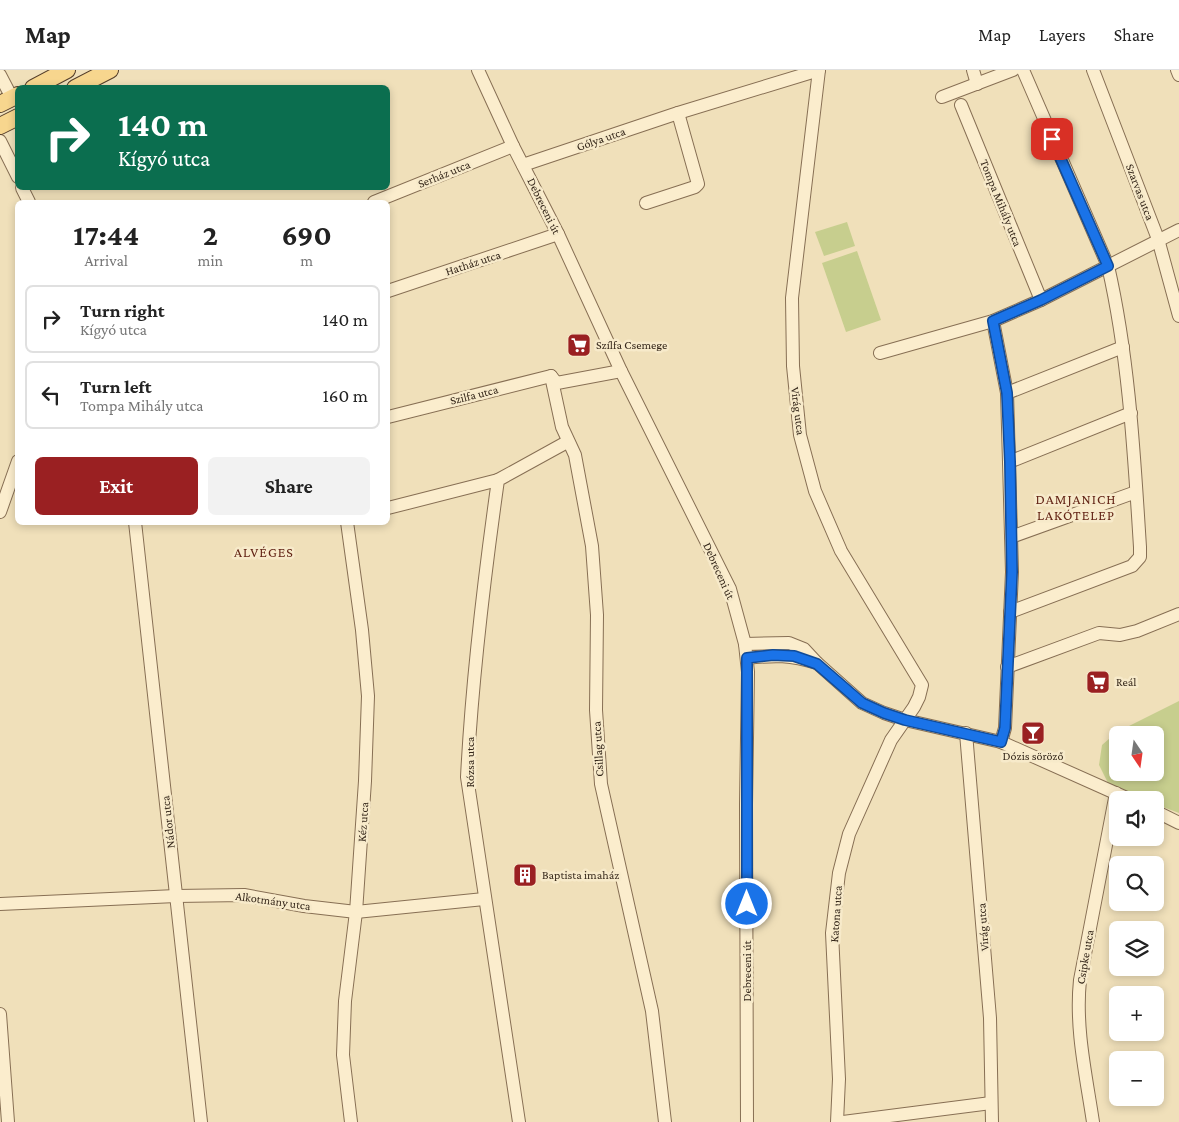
<!DOCTYPE html>
<meta charset="utf-8">
<style>
body{margin:0;font-family:"Crimson Pro",serif;background:#f2f2f2;color:#222;height:100vh;display:flex;flex-direction:column;font-size:19px;white-space:nowrap}
*{box-sizing:border-box;margin:0}
p{font-size:16px;color:#767676}
.icon{flex:none;width:28px;height:28px;fill:none;stroke:currentColor;stroke-width:2;stroke-linecap:round;stroke-linejoin:round}
.map{position:relative;flex:1;overflow:hidden}
.details{position:absolute;left:15px;top:130px;width:375px;height:325px;display:flex;flex-direction:column;background:#fff;border-radius:8px;box-shadow:0 2px 8px #0003}
.details>*{flex:none}
.guide{position:absolute;left:15px;top:15px;width:375px;height:105px;border-radius:8px;box-shadow:0 2px 8px #0003;background:#0b6e4f;color:#fff;overflow:hidden}
.needle{width:32px;rotate:167deg}
.fabs{position:absolute;left:1109px;top:656px;display:grid;gap:10px}
.fabs a{display:grid;place-items:center;width:55px;height:55px;border-radius:8px;background:#fff;box-shadow:0 2px 8px #0003;font-size:25px}
.pin{position:absolute;display:grid;place-items:center;width:42px;height:42px;color:#fff;margin:-21px;border-radius:10px;box-shadow:0 2px 8px #0006}
.me{position:absolute;width:55px;margin:-28px;rotate:0deg;stroke-linejoin:round;filter:drop-shadow(0 0 4px #0008)}
.turn{display:flex;align-items:center;gap:18px;height:105px;padding:0 20px;font-size:22px}
.turn .icon{width:65px;height:65px;stroke-width:2.5}
.turn b{display:block;font-size:35px;line-height:42px}
.eta{display:flex;justify-content:space-evenly;align-items:center;height:85px;text-align:center}
.eta b{font-size:30px;font-weight:700;line-height:35px}
.primary-button{display:flex;gap:10px;margin-top:auto;padding:10px 20px}
.primary-button a{flex:1;height:58px;border-radius:8px;background:#9a2022;color:#fff;font-size:20px;font-weight:700;line-height:58px;text-align:center}
.primary-button a+a{background:#f2f2f2;color:#222}
ul{padding:0;list-style:none}
li{display:flex;align-items:center;gap:15px;height:68px;margin:0 10px 8px;padding:0 10px;border:2px solid #e0e0e0;border-radius:8px}
li div{flex:1}
li b{display:block;font-size:19px}
li em{font-style:normal}
header{display:flex;align-items:center;gap:30px;box-sizing:border-box;height:70px;padding:0 25px;background:#fff;border-bottom:1px solid #e0e0e0}
header strong{font-size:24px}
nav{display:flex;gap:28px;margin-inline-start:auto;font-size:18px}
.map>svg:first-child{display:block}
.green{fill:#c7ce8e;fill-rule:evenodd}
.lines{fill:none;stroke-linecap:round;stroke-linejoin:round}
.minor-casing{stroke:#876f54;stroke-width:14}
.major-casing{stroke:#543d29;stroke-width:18}
.minor{stroke:#fbedcd;stroke-width:12}
.major{stroke:#f7d68e;stroke-width:16}
.route-casing{stroke:#114b97;stroke-width:12}
.route{stroke:#1a73e8;stroke-width:9}
.labels{text-anchor:middle;dominant-baseline:central;stroke-width:5;stroke-linejoin:round;paint-order:stroke}
.street-label{font-size:12px;fill:#35271a;stroke:#f7eaca}
.poi-label{font-size:12px;fill:#35271a;stroke:#f7eaca;text-anchor:start}
.neighbourhood-label{font-size:14px;letter-spacing:1px;fill:#642617;stroke:#f7eaca}
</style>
<header>
<strong>Map</strong>
<nav><a>Map</a><a>Layers</a><a>Share</a></nav>
</header>
<div class="map">
<svg width="1179" height="1052" viewBox="0 0 1179 1052">
<rect width="100%" height="100%" fill="#f0e0ba"/>
<g class="green">
<path d="M847,152L855,176L824,186L815,162Z"/>
<path d="M857,181L881,250L846,262L822,193Z"/>
<path d="M1179,631V743L1155,734V730H1145L1110,717L1099,695L1102,675L1117,662ZM1118,665H1155V702H1118Z"/>
</g>
<g class="lines">
<g class="minor-casing">
<g id="minor">
<path d="M478,0L513,76L558,164L621,301L730,519L745,574L748,602L746,735L747,1052"/>
<path d="M819,0L792,228L793,296L800,365L815,421L841,481L922,615L919,627L914,637L891,670L849,764L839,803L832,863L839,1009L837,1052"/>
<path d="M973,0L977,14"/>
<path d="M1093,0L1158,169L1179,246"/>
<path d="M1177,0L1179,5"/>
<path d="M0,5L12,28"/>
<path d="M942,27L1013,0"/>
<path d="M961,35L1041,230"/>
<path d="M0,71L18,107"/>
<path d="M523,95L678,43L819,0"/>
<path d="M22,118L29,132"/>
<path d="M374,132L513,76"/>
<path d="M646,133L695,117L698,114L678,43"/>
<path d="M388,221L558,164"/>
<path d="M993,251L1007,323L1009,392L1012,502L1005,658L1001,672"/>
<path d="M880,283L993,251L1041,230L1179,160"/>
<path d="M551,306L562,357L575,385L592,476L597,545L596,640L601,714L652,941L665,1052"/>
<path d="M557,313L621,301"/>
<path d="M1007,323L1123,277"/>
<path d="M388,347L551,306L555,311"/>
<path d="M1009,392L1131,343"/>
<path d="M388,438L498,410"/>
<path d="M0,442L18,391"/>
<path d="M135,452L201,1052"/>
<path d="M347,452L362,560L368,626L365,711L356,842L345,931L343,985L351,1052"/>
<path d="M1011,467L1136,422"/>
<path d="M1010,542L1132,496L1140,487V477C1134,383 1129,288 1108,196L1023,0"/>
<path d="M745,574L789,573L804,579L817,593L862,633L884,643L905,650L1001,672L1131,730"/>
<path d="M747,588C776,585 790,585 817,593"/>
<path d="M1007,597L1099,563L1120,565L1137,561L1179,544"/>
<path d="M966,663L990,948L992,1052"/>
<path d="M1155,741L1179,753"/>
<path d="M0,834L176,826L244,825L304,836L356,842L484,829"/>
<path d="M0,944L8,1052"/>
<path d="M519,1052L467,707C472,608 484,509 498,410L567,372"/>
<path d="M843,1052L991,1033"/>
<path d="M1093,1052C1086,1005 1075,958 1080,910L1116,723"/>
</g>
</g>
<g class="major-casing">
<g id="major">
<path d="M33,18L67,0"/>
<path d="M75,18L110,0"/>
<path d="M0,34L18,25"/>
<path d="M0,56L18,47"/>
</g>
</g>
<use href="#minor" class="minor"/>
<use href="#major" class="major"/>
</g>
<g class="lines">
<g class="route-casing">
<path id="route" d="M747,834V588L773,585L794,586L817,594L862,633L884,643L905,650L1001,672L1005,658L1012,502L1010,392L1007,323L993,251L1041,230L1108,196L1052,69"/>
</g>
<use href="#route" class="route"/>
</g>
<defs>
<g id="supermarket-square" transform="scale(1.25)"><rect x="-9" y="-9" width="18" height="18" rx="4" fill="#9a2022" stroke="#f7eaca"/><path d="M-6-5.5h2.5l.6 2H6L4.5 2H-2.5L-4.4-4H-6ZM-1.5 3.2a1.3 1.3 0 1 0 .1 0ZM3 3.2a1.3 1.3 0 1 0 .1 0Z" fill="#fff"/></g>
<g id="bar-square" transform="scale(1.25)"><rect x="-9" y="-9" width="18" height="18" rx="4" fill="#9a2022" stroke="#f7eaca"/><path d="M-6-5H6L.8 .8V4.5H3.5V6h-7V4.5H-.8V.8Z" fill="#fff"/></g>
<g id="building-square" transform="scale(1.25)"><rect x="-9" y="-9" width="18" height="18" rx="4" fill="#9a2022" stroke="#f7eaca"/><path d="M-4-6H4V6H1V3H-1V6H-4ZM-2.5-4.3h1.7v1.8h-1.7ZM.8-4.3h1.7v1.8H.8ZM-2.5-1h1.7V.8h-1.7ZM.8-1h1.7V.8H.8Z" fill="#fff"/></g>
</defs>
<g fill-rule="evenodd">
<use href="#supermarket-square" x="579" y="275"/>
<use href="#supermarket-square" x="1098" y="612"/>
<use href="#bar-square" x="1033" y="663"/>
<use href="#building-square" x="525" y="805"/>
</g>
<g class="labels">
<g class="street-label">
<text transform="translate(601 69) rotate(-19)">Gólya utca</text>
<text transform="translate(444 104) rotate(-22)">Serház utca</text>
<text transform="translate(1140 122) rotate(69)">Szarvas utca</text>
<text transform="translate(1001 133) rotate(68)">Tompa Mihály utca</text>
<text transform="translate(544 136) rotate(64)">Debreceni út</text>
<text transform="translate(473 193) rotate(-18)">Hatház utca</text>
<text transform="translate(474 325) rotate(-14)">Szilfa utca</text>
<text transform="translate(798 341) rotate(83)">Virág utca</text>
<text transform="translate(719 501) rotate(66)">Debreceni út</text>
<text transform="translate(598 679) rotate(-93)">Csillag utca</text>
<text transform="translate(470 692) rotate(-90)">Rózsa utca</text>
<text transform="translate(168 752) rotate(-96)">Nádor utca</text>
<text transform="translate(363 752) rotate(-86)">Kéz utca</text>
<text transform="translate(273 831) rotate(8)">Alkotmány utca</text>
<text transform="translate(836 844) rotate(-86)">Katona utca</text>
<text transform="translate(983 857) rotate(-94)">Virág utca</text>
<text transform="translate(1085 887) rotate(-80)">Csipke utca</text>
<text transform="translate(747 901) rotate(-90)">Debreceni út</text>
</g>
<g class="poi-label">
<text x="596" y="275">Szílfa Csemege</text>
<text x="1116" y="612">Reál</text>
<text x="1033" y="686" text-anchor="middle">Dózis söröző</text>
<text x="542" y="805">Baptista imaház</text>
</g>
<g class="neighbourhood-label">
<text x="1076" y="429">DAMJANICH<tspan x="1076" dy="16">LAKÓTELEP</tspan></text>
<text x="264" y="482">ALVÉGES</text>
</g>
</g>
</svg>
<div class="fabs">
<a><svg class="needle" viewBox="-14 -14 28 28"><path d="M0-13l5 13h-10z" fill="#e53935"/><path d="M0 13l5-13h-10z" fill="#767676"/></svg></a>
<a><svg class="icon" aria-label="sound" viewBox="0 0 24 24"><path d="M4 9h4l5-4v14l-5-4H4zM17 9q2 3 0 6"/></svg></a>
<a><svg class="icon" aria-label="search" viewBox="0 0 24 24"><circle cx="10" cy="10" r="6"/><path d="M15 15l6 6"/></svg></a>
<a><svg class="icon" aria-label="layers" viewBox="0 0 24 24"><path d="M12 4l9 5-9 5-9-5zM3 14l9 5 9-5"/></svg></a>
<a>+</a>
<a>−</a>
</div>
<div class="pin" style="left:1052px;top:69px;background:#d93025"><svg class="icon" aria-label="arrive" viewBox="0 0 24 24"><path d="M6 21V4h12l-3 4 3 4H6"/></svg></div>
<svg class="me" style="left:747px;top:834px" viewBox="-20 -20 40 40"><circle r="17" fill="#1a73e8" stroke="#fff" stroke-width="3"/><path d="M0-11L8 9 0 5-8 9z" fill="#fff"/></svg>
<div class="guide">
<div class="turn"><svg class="icon" aria-label="right" viewBox="0 0 24 24"><path d="M7 20v-9h11M14 6l5 5-5 5"/></svg><div><b>140 m</b>Kígyó utca</div></div>
</div>
<section class="details">
<div class="eta">
<div><b>17:44</b><p>Arrival</p></div>
<div><b>2</b><p>min</p></div>
<div><b>690</b><p>m</p></div>
</div>
<ul>
<li><svg class="icon" aria-label="right" viewBox="0 0 24 24"><path d="M7 20v-9h11M14 6l5 5-5 5"/></svg><div><b>Turn right</b><p>Kígyó utca</p></div><em>140 m</em></li>
<li><svg class="icon" aria-label="left" viewBox="0 0 24 24"><path d="M17 20v-9H6M10 6l-5 5 5 5"/></svg><div><b>Turn left</b><p>Tompa Mihály utca</p></div><em>160 m</em></li>
</ul>
<div class="primary-button"><a>Exit</a><a>Share</a></div>
</section>
</div>
